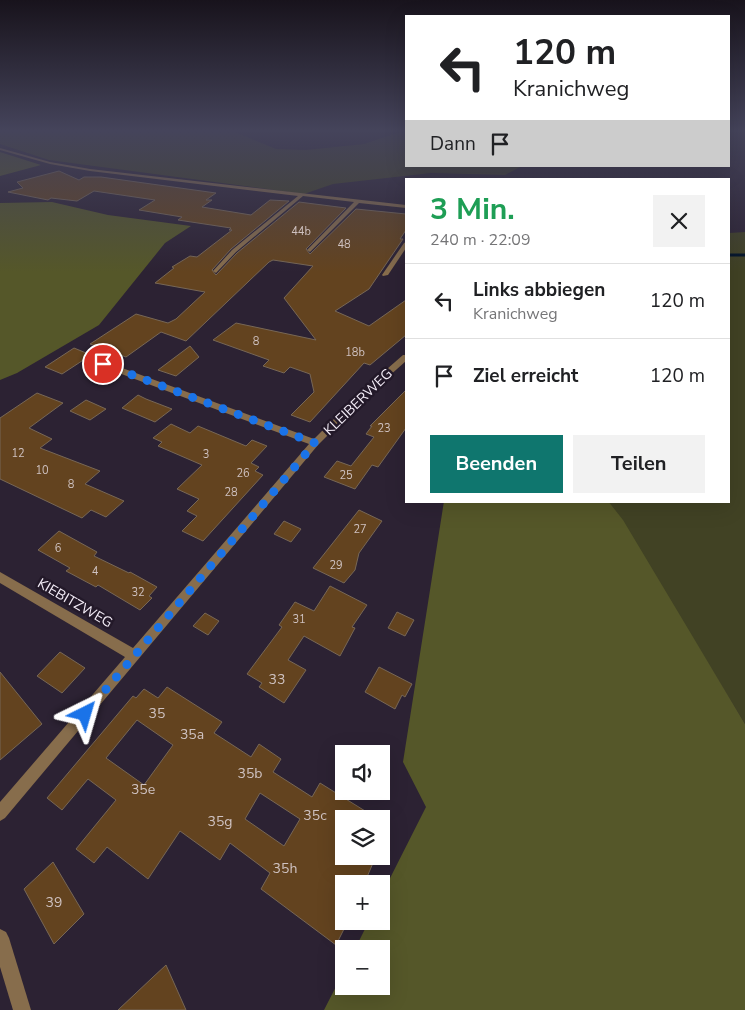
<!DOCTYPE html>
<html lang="de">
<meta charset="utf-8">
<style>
body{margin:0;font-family:"Nunito Sans",sans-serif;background:#f2f2f2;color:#202124;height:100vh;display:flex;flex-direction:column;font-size:19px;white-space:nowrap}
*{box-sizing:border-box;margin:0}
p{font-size:16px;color:#757577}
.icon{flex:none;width:28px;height:28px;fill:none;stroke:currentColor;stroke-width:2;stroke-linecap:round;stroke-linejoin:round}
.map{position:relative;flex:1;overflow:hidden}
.side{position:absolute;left:405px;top:178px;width:325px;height:325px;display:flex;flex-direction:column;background:#fff;border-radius:0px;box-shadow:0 5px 20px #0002}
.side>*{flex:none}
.guide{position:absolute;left:405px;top:15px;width:325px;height:152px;border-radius:0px;box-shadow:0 5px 20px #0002;background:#fff;color:#202124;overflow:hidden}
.buttons{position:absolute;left:335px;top:745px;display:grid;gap:10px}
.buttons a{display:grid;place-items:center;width:55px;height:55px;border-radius:0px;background:#fff;box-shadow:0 5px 20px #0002;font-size:25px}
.pin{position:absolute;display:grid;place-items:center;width:42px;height:42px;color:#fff;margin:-21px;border:2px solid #fff;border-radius:50%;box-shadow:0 1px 5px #0007}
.me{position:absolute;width:55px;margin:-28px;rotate:40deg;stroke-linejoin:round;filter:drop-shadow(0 0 4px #0008)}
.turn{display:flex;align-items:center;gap:18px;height:105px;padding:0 25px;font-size:22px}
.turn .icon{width:65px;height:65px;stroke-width:2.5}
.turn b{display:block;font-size:35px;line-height:42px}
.then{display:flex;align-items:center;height:48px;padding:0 25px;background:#0003;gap:10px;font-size:19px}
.round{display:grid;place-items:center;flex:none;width:52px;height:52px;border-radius:0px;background:#f2f2f2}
.head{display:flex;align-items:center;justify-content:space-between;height:85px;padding:0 25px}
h1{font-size:30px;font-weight:700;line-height:38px;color:#1e9e55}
.primary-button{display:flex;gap:10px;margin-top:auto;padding:10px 25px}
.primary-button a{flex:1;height:58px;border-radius:0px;background:#0f766e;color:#fff;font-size:20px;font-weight:700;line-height:58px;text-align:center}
.primary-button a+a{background:#f2f2f2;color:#202124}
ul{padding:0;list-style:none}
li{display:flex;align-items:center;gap:15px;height:75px;padding:0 25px;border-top:1px solid #e0e0e0}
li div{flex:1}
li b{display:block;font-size:19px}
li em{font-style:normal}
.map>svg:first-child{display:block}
.green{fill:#414224}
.forest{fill:#555729}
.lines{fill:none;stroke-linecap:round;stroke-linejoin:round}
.stream{stroke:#001228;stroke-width:3}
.building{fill:#63431f;stroke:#776756;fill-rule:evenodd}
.street{fill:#876d4c;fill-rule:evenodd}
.route{stroke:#1a73e8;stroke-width:9;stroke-dasharray:0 16.2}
.labels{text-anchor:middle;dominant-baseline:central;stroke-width:5;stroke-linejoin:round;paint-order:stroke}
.number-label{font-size:11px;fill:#cfc2c1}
.street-label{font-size:14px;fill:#f3ecf7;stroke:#231929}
.near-number-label{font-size:14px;fill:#cfc2c1}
</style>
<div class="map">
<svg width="745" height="1010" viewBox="0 0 745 1010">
<rect width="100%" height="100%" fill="#2c2233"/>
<g class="green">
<path d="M0,130H230L276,149L306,150L364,144L406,130V166H522L505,175L431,173L333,184L304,194L49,160L0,144Z"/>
<path d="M745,232V724L699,648L604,501H729V233Z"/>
</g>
<g class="forest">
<path d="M0,152L41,165L0,176Z"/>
<path d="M52,202L108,215L191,226L165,243L99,325L17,373L0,380V203Z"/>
<path d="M444,501H608L623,520L745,724V1010H324L344,971V986H381V949H355L369,921H381V896L426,807L403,762Z"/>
</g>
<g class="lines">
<path class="stream" d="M729,255H745"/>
</g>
<g class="building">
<path d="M59,171L79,180L84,177H101L216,193L206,200H212L202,207L251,215L270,200L289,201L231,249L212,270L216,275L237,253L299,202L346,208L306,249L310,254L356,209L406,214V230L400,239H403L369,289L335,311L369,326L406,300V335L370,365L364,363L310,422L291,415L314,392L310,374L290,367L284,373L263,366L269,360L213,340L236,323L316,340L284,298L313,266L273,260L269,262L186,341L161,332L126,357L90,344L136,314L168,323L176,319L205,292L155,283L174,268L172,267L190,256L197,257L232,230H229L231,228L178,220L182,217L139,210L155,200L94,191L77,201L51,198L48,200L8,192L23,188L17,182Z"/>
<path d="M190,346L199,357L176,376L158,370Z"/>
<path d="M74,348L91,355L62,374L45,367Z"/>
<path d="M406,390V428L378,467L372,465L355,489L324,477L337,461L351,466L374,437L366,434L372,426H370Z"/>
<path d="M37,393L63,403L29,428L52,439L40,448L100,471L85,484L124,501L106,517L91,510L82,518L0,479V418Z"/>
<path d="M138,395L146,399L172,409L155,422L122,408Z"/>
<path d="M86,400L106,409L90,420L70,411Z"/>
<path d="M171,424L190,433L198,426L246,446L252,440L267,446L251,463L259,467L255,471L263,475L203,541L182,531L197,516L187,511L199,499L177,489L202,465L158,446L162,442L153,438Z"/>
<path d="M359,510L382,521L359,553L355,570L344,583L313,568Z"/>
<path d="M284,521L301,529L291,542L274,534Z"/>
<path d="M59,531L97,552L94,556L129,573L130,572L157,587L149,596L152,598L140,610L98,585L96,587L66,571L70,568L38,550Z"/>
<path d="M330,586L367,605L352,627L355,628L340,656L304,636L288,660L306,670L284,703L259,687L262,683L247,674L282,627L279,625L295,602L314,611Z"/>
<path d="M397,612L414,620L405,636L388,628Z"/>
<path d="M205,613L219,621L208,635L193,626Z"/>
<path d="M60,652L85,668L62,693L37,676Z"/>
<path d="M379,667L412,684L405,697L402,695L395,709L365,692Z"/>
<path d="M0,672L42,724L0,760Z"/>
<path d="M167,687L222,722L214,733L251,757L259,744L281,759L273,772L312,797L320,783L378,819H344V856H376L364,884H344V929L336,945L261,889L270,873L230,843L220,860L180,831L148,879L107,847L94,863L76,849L116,800L88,779L62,810L47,798L133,696L136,698L144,689L158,698ZM137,720L173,745L144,785L106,758ZM260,793L300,819L284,846L245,819Z"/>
<path d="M53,862L84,914L54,944L24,889Z"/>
<path d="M166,965L186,1010H118L152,978Z"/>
</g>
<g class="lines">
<g class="street">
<path d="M0,148L50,162L90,169L406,205V208L359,203L310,252L307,250L308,249L354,202L303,196L236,252L216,273L213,271L232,250L298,196L90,171L50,164L0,150Z"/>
<path d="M406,242V248L388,275L383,276L382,275L404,243Z"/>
<path d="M403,355H406V361L369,394L318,445L5,818L0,821V802L125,657L0,583V572L133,648L309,444L100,366V362H106L314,439L363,390Z"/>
<path d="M0,929L6,932L9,938L31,1010H13L0,967Z"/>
</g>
</g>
<linearGradient id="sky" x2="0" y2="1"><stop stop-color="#18131c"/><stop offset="0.48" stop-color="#45445b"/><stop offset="1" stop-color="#45445b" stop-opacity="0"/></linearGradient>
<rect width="745" height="272" fill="url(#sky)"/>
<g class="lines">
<path class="route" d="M85,714L315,443L103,364"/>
</g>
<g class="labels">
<g class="number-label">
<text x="301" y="231">44b</text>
<text x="344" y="244">48</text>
<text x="256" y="341">8</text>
<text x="355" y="352">18b</text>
<text x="384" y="428">23</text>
<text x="18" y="453">12</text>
<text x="206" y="454">3</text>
<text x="42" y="470">10</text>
<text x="243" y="473">26</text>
<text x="346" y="475">25</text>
<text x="71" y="484">8</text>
<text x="231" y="492">28</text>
<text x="360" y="529">27</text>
<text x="58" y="548">6</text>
<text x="336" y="565">29</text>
<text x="95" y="571">4</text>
<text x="138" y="592">32</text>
<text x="299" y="619">31</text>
</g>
<g class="street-label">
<text transform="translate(358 402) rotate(-44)">KLEIBERWEG</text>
<text transform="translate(75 603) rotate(30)">KIEBITZWEG</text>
</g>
<g class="near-number-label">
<text x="277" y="679">33</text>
<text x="157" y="713">35</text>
<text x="192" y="734">35a</text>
<text x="250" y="773">35b</text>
<text x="143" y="789">35e</text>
<text x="315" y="815">35c</text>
<text x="220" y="821">35g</text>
<text x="285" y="868">35h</text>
<text x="54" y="902">39</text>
</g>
</g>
</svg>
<div class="buttons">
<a><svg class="icon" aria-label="sound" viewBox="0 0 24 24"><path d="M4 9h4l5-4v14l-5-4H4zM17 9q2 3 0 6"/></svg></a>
<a><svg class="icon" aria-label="layers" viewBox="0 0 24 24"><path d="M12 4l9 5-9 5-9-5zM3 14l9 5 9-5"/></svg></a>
<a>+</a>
<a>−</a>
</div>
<div class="pin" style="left:103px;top:364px;background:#d93025"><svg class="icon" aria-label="arrive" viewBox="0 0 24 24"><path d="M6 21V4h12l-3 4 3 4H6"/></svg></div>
<svg class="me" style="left:85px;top:714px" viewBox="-20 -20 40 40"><path d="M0-17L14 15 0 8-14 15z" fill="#1a73e8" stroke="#fff" stroke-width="4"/></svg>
<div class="guide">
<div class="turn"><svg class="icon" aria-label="left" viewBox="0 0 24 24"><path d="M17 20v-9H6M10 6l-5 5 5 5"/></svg><div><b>120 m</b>Kranichweg</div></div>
<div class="then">Dann<svg class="icon" aria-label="arrive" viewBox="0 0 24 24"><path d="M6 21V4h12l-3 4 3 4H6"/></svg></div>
</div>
<section class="side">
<div class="head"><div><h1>3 Min.</h1><p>240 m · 22:09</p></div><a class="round"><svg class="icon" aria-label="close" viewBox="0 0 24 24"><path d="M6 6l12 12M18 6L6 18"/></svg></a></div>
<ul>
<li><svg class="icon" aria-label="left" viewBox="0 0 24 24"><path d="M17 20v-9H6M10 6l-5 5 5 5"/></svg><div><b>Links abbiegen</b><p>Kranichweg</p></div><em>120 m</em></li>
<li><svg class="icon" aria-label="arrive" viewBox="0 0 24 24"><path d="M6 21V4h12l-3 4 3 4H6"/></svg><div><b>Ziel erreicht</b></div><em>120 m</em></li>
</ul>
<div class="primary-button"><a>Beenden</a><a>Teilen</a></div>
</section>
</div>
